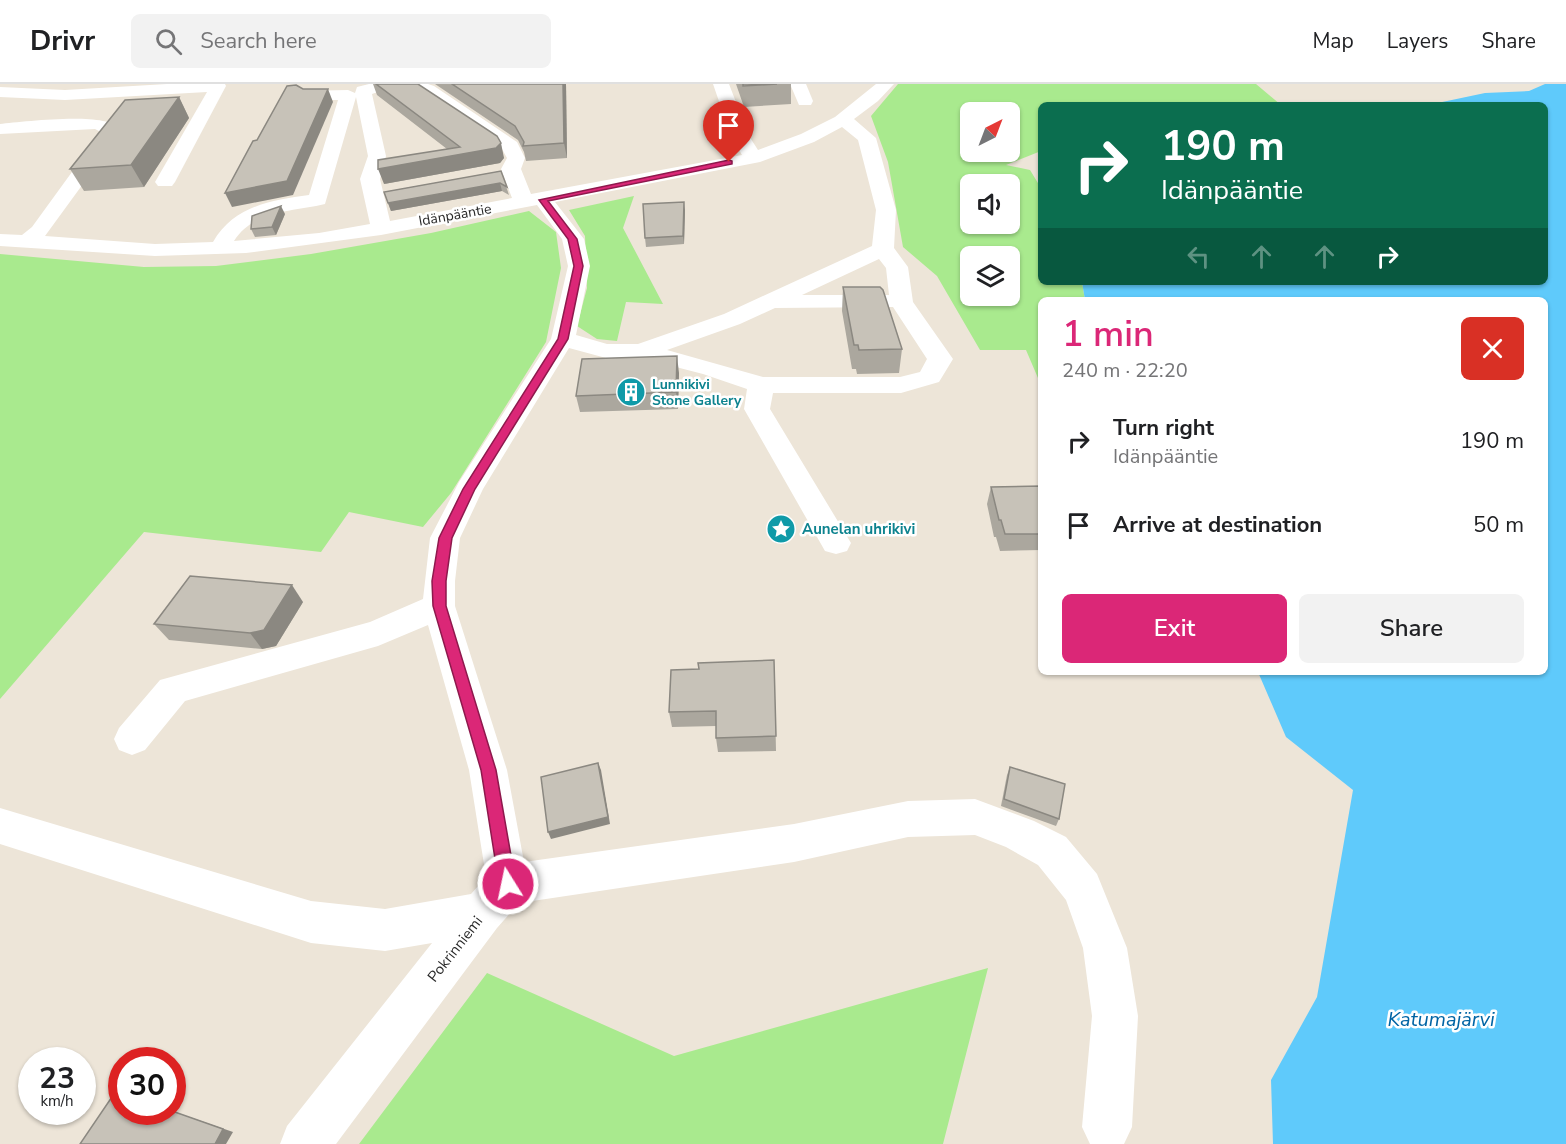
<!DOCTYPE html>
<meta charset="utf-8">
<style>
body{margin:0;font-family:"Nunito Sans",sans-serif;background:#f2f2f2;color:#202124;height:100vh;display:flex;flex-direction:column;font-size:22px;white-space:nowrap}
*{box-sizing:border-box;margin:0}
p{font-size:20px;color:#757577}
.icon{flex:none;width:33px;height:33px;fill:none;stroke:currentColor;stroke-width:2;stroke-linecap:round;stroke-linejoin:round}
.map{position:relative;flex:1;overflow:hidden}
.panel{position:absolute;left:1038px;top:213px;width:510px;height:378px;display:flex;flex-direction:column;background:#fff;border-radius:9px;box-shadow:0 2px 4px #0004}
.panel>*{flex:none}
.banner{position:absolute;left:1038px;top:18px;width:510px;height:183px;border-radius:9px;box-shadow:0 2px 4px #0004;background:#0b6e4f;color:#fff;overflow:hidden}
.needle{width:39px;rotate:42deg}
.fabs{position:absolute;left:960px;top:18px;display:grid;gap:12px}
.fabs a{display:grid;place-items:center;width:60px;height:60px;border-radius:9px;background:#fff;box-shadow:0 2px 4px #0004;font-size:30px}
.speed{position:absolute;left:18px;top:963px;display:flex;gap:12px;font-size:30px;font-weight:700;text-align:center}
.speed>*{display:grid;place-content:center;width:78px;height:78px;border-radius:50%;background:#fff;box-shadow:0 2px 4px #0004;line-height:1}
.speed small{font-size:15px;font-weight:400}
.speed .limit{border:9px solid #d22;background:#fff;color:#111}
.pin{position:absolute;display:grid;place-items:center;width:51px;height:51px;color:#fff;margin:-62px -26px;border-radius:50% 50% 50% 0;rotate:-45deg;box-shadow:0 0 6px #0007}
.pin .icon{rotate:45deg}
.me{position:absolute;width:66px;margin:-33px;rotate:350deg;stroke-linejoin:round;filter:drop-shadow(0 0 4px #0008)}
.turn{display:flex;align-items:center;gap:21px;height:126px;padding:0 24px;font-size:27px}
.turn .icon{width:78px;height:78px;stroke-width:2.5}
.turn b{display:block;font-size:42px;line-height:51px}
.lanes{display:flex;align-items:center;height:57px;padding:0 24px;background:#0003;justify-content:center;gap:30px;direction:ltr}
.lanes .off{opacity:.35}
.round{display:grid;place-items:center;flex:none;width:63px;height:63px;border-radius:9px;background:#f2f2f2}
.summary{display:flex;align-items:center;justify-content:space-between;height:102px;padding:0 24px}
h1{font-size:36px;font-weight:600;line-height:45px;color:#db2777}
.primary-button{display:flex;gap:12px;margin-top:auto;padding:12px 24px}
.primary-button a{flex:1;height:69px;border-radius:9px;background:#db2777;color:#fff;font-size:24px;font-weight:600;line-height:69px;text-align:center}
.primary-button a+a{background:#f2f2f2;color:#202124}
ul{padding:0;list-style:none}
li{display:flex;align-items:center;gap:18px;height:84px;padding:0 24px}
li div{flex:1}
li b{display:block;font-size:22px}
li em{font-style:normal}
header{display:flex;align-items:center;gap:36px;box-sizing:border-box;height:84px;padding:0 30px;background:#fff;border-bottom:2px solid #e0e0e0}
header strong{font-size:28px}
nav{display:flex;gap:33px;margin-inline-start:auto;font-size:21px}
.search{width:420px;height:54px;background:#f2f2f2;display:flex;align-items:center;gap:15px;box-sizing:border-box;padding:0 21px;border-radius:9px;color:#757577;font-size:22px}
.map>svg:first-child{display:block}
.green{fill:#a9ea8e;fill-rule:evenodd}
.water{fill:#5fcafb}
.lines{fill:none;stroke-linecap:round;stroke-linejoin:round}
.minor{fill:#fff;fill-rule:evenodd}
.wall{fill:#aba79e}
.shaded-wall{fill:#8b8881}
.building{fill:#c7c2b8;stroke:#8b8881;stroke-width:1.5}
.route{fill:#db2777;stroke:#8e194d;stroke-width:1.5}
.labels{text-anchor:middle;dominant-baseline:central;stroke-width:5;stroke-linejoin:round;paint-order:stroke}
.far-street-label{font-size:14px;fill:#282828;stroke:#fff}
.far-culture-label{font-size:14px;font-weight:bold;fill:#0d838f;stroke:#fff;text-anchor:start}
.culture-label{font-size:15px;font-weight:bold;fill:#0d838f;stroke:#fff;text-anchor:start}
.street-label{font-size:15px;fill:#282828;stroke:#fff}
.near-water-label{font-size:20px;font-style:italic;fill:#0064a4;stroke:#fff}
</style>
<header>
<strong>Drivr</strong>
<div class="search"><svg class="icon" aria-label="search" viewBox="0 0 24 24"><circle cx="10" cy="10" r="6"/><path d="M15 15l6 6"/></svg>Search here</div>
<nav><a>Map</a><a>Layers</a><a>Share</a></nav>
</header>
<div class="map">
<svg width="1566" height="1060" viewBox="0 0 1566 1060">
<rect width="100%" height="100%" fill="#ede5d8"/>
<g class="green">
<path d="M898,0H1256L1281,21H1041V67L1006,81L1030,86L1041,104V198H1082L1085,216H1041V301L1026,266H980L937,192L903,163L888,78L871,32ZM970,28H1010V68H970ZM970,100H1010V140H970ZM970,172H1010V212H970Z"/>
<path d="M634,112L623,144L663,220L626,218L617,257L597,255L577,242L587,204L585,152L569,126Z"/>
<path d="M529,127L556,148L561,184L546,258L451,409L423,443L349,428L321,468L144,448L0,615V170L144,183L216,182L311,170L431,149Z"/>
<path d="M988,884L943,1060H359L487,889L674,972Z"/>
</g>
<path class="water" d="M1545,0H1566V1060H1273L1271,996L1317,913L1353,706L1286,653L1258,588H1545V216H1085L1082,198H1545V21H1428L1485,9L1529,7Z"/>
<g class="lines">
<g class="minor">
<path d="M167,0H225L226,2L175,98L172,102H158L155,98L207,8L65,16L0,13V3L65,6Z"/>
<path d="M369,0H394L392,3L372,10L386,72L380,95L390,137L512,114L501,85L507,74L502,65L406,0H428L434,2L517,58L525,74L521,85L531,110L742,71L731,52L713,0H729L749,52L758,66L801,50L835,33L876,0H894L878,17L854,35L876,54L896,126L894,164L908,183L913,218L953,275L939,298L901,309H773L770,325L851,459L847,467L836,470L825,467L744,325L747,305L703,290L641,274H606L569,264L483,405L460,454L455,497V522L507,686L524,778L794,740L908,717L975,715L1034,737L1066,753L1097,790L1127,864L1138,932L1132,1043L1124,1060H1090L1082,1043L1092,932L1083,864L1066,816L1038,781L1006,763L975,751L908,753L794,778L519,819L497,844L336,1060H280L287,1042L432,859L385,867L311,859L0,760V724L311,817L385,825L471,810L486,793L469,686L428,541L378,562L185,617L145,666L132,671L119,666L114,655L119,644L160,596L370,538L423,515L430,454L459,398L551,255L568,182L562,155L537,121L381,151L246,169L155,172L0,162V150L22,151L32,143L101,48L95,45L0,50V40C23,38 107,27 120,45L115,56L45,152L155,160L213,158C234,122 271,116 309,111L338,16H308L300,11L302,7L348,6L355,9L357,3ZM356,13L368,72L360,95L370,140L319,149L234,157C255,125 293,128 325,120ZM842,43L858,56L876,126L872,162L724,230L638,260H607L576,251L590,182L584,155L555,118L760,78L814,58ZM879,175L886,184L889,211H802ZM893,223L927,275L920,288L900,293H763L667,266L740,240L775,224Z"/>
<path d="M790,0H806L813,17L811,21H799Z"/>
</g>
</g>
<g class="wall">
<path d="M373,0H418L504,74L500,79L384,100L447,65L377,11Z"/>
<path d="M435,0H566L567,74L526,77L524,68L518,56Z"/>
<path d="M736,0H791V20L744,23Z"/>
<path d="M179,13L189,34L144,103L84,107L70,85Z"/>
<path d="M501,87L509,111L502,107L391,127L384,108Z"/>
<path d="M685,126L684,160L646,163L645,154Z"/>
<path d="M285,130L276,151L255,153L251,145Z"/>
<path d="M843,203L902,265L899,289L857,290L856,285H852L842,227Z"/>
<path d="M679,289L678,325L580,328L576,312Z"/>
<path d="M1041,402V466L1000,467L996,453H994L987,420L991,403Z"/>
<path d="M303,518L276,562L262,565L169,556L154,540Z"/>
<path d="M774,576L776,667L718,668L716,654V642L672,643L669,628L699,585Z"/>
<path d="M1010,683L1059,735L1056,742L1001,722L1007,691Z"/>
</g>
<g class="shaded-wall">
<path d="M563,0H566L567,74L564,59Z"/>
<path d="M328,5L333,18L293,111L232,123L225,109Z"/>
<path d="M179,13L189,34L144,103L131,81Z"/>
<path d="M501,59L504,74L500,79L384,100L378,85Z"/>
<path d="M500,99L502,107L391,127L388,119Z"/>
<path d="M684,118L685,126L684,160L683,152Z"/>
<path d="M281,122L285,130L276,151L272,143Z"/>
<path d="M677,272L679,289L678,325L676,308Z"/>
<path d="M292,501L303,518L276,562L262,565L250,549Z"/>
<path d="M598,679L601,686L610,740L551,755L548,748Z"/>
<path d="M172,1027L233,1048L226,1060H215Z"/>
</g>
<g class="building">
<path d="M376,0H418L497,52L501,59L496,64L378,85V76L460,63Z"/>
<path d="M452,0H563L564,59L523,62L524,58L515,42Z"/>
<path d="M743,0H777L743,2Z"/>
<path d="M296,1L303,5H328L287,97L225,109L253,57L257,56L287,2Z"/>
<path d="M179,13L131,81L70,85L125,16Z"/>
<path d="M501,87L507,103L500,99L388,119L384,108Z"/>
<path d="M684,118L683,152L645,154L643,120Z"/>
<path d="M281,122L272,143L251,145L252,132Z"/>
<path d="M843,203H880L883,206L902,265L859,266L858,261H854Z"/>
<path d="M677,272L676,308L576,312L582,275Z"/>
<path d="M1041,402V450H1005L1001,436H999L991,403Z"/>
<path d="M190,492L292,501L264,546L250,549L154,540Z"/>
<path d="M774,576L776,652L716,654V627L669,628L671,586L699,585L698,579Z"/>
<path d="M598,679L608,733L548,748L541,693Z"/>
<path d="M1010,683L1065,700L1059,735L1004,715Z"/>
<path d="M116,1007L122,1009V1028L172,1027L223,1045L215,1060H80Z"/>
</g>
<path class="route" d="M729,76L732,77V80L548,117L577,155L583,182L568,255L475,405L452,454L446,497V522L496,686L516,800L514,805L508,808L502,805L499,800L481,686L433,522L432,497L439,454L463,405L558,255L574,182L568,155L539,116Z"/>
<defs>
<g id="building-disc" transform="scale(1.5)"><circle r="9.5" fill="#0f9aa8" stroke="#fff"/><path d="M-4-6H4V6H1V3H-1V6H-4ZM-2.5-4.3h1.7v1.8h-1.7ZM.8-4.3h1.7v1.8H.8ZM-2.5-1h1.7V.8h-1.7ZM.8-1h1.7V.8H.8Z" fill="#fff"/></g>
<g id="sight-disc" transform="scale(1.5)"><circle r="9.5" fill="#0f9aa8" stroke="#fff"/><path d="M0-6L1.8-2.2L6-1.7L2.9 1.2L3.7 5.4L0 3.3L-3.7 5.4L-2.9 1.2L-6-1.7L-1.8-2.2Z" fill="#fff"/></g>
</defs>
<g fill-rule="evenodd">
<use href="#building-disc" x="631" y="308"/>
<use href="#sight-disc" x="781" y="445"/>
</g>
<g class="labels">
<g class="far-street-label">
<text transform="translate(455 131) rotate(-10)">Idänpääntie</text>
</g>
<g class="far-culture-label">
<text x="652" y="300">Lunnikivi<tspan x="652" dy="16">Stone Gallery</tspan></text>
</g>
<g class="culture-label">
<text x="802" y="445">Aunelan uhrikivi</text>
</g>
<g class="street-label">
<text transform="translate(455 865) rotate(-52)">Pokrinniemi</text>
</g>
<g class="near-water-label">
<text x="1441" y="935">Katumajärvi</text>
</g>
</g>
</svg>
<div class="fabs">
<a><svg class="needle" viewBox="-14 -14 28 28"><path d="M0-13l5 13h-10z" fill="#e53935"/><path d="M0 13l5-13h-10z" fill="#757577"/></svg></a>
<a><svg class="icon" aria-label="sound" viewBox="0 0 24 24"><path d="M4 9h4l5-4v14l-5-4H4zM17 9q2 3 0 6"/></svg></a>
<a><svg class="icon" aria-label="layers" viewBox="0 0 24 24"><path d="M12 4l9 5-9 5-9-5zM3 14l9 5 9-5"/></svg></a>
</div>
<div class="speed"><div>23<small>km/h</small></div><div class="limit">30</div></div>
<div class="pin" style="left:729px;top:78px;background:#d93025"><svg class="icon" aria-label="arrive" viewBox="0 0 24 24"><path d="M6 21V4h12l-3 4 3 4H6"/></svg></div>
<svg class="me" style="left:508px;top:800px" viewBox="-20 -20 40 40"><circle r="17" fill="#db2777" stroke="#fff" stroke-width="3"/><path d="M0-11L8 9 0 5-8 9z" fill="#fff"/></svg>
<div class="banner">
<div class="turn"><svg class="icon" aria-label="right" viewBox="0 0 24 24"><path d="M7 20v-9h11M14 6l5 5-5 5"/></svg><div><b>190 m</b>Idänpääntie</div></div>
<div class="lanes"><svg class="icon off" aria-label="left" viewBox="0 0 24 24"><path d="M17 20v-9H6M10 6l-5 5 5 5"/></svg><svg class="icon off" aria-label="ahead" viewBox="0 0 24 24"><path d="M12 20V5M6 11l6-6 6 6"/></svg><svg class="icon off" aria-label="ahead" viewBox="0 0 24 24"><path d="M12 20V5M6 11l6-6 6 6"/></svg><svg class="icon" aria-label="right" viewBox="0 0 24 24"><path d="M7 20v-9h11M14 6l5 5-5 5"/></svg></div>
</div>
<section class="panel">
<div class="summary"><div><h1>1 min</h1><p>240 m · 22:20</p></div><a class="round" style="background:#d93025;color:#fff"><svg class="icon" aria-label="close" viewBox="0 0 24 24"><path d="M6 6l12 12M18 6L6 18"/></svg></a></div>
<ul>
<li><svg class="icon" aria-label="right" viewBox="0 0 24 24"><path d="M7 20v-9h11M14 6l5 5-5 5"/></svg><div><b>Turn right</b><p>Idänpääntie</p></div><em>190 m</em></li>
<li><svg class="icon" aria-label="arrive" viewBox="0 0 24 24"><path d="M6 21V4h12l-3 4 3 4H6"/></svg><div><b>Arrive at destination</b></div><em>50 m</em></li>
</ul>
<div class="primary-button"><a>Exit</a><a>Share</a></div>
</section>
</div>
